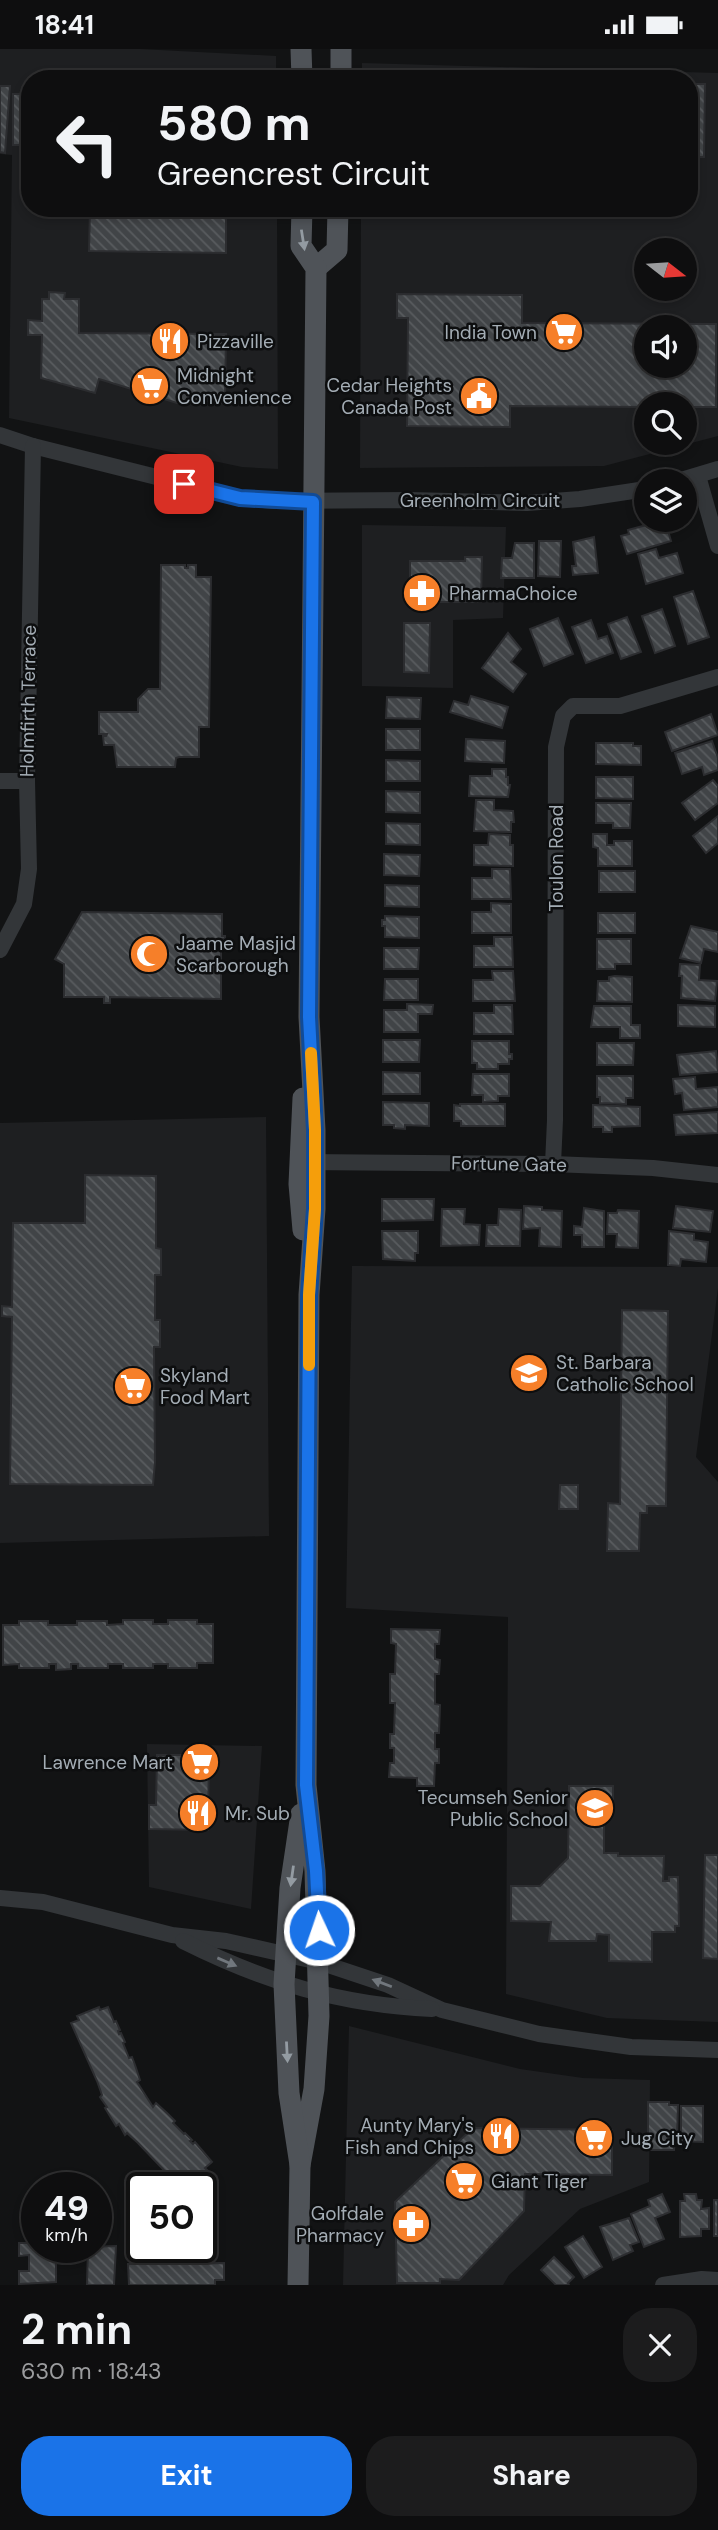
<!DOCTYPE html>
<meta charset="utf-8">
<style>
body{margin:0;font-family:"DM Sans",sans-serif;background:#1c1c1d;color:#f1f3f6;height:100vh;display:flex;flex-direction:column;font-size:26px;white-space:nowrap}
*{box-sizing:border-box;margin:0}
p{font-size:23px;color:#9b9c9e}
.icon{flex:none;width:38px;height:38px;fill:none;stroke:currentColor;stroke-width:2;stroke-linecap:round;stroke-linejoin:round}
.map{position:relative;height:2236px;overflow:hidden}
.drawer{display:flex;flex-direction:column;background:#0e0e0f;flex:1}
.drawer>*{flex:none}
.banner{position:absolute;left:21px;top:21px;width:677px;height:147px;border-radius:28px;box-shadow:0 4px 10px #0003,0 0 0 2px #2e2e2f;background:#0e0e0f;color:#f1f3f6;overflow:hidden}
.needle{width:46px;rotate:107deg}
.fabs{position:absolute;left:634px;top:189px;display:grid;gap:14px}
.fabs a{display:grid;place-items:center;width:63px;height:63px;border-radius:50%;background:#0e0e0f;box-shadow:0 4px 10px #0003,0 0 0 2px #2e2e2f;font-size:35px}
.speed{position:absolute;left:21px;top:2123px;display:flex;gap:14px;font-size:35px;font-weight:700;text-align:center}
.speed>*{display:grid;place-content:center;width:91px;height:91px;border-radius:50%;background:#0e0e0f;box-shadow:0 4px 10px #0003,0 0 0 2px #2e2e2f;line-height:1}
.speed small{font-size:18px;font-weight:400}
.speed .limit{border:4px solid #111;border-radius:10px;background:#fff;color:#111}
.pin{position:absolute;display:grid;place-items:center;width:60px;height:60px;color:#fff;margin:-30px;border-radius:14px;box-shadow:0 4px 10px #0006}
.me{position:absolute;width:77px;margin:-38px;rotate:357deg;stroke-linejoin:round;filter:drop-shadow(0 0 5px #0008)}
.turn{display:flex;align-items:center;gap:24px;height:147px;padding:0 21px;font-size:32px}
.turn .icon{width:91px;height:91px;stroke-width:2.5}
.turn b{display:block;font-size:49px;line-height:60px}
.round{display:grid;place-items:center;flex:none;width:74px;height:74px;border-radius:28px;background:#1c1c1d}
.headline{display:flex;align-items:center;justify-content:space-between;height:119px;padding:0 21px}
h1{font-size:42px;font-weight:700;line-height:52px}
.action{display:flex;gap:14px;margin-top:auto;padding:14px 21px}
.action a{flex:1;height:80px;border-radius:28px;background:#1a73e8;color:#fff;font-size:28px;font-weight:700;line-height:80px;text-align:center}
.action a+a{background:#1c1c1d;color:#f1f3f6}
.status{display:flex;justify-content:space-between;align-items:center;height:49px;padding:0 35px;background:#0e0e0f;direction:ltr}
.status svg{height:19px;fill:currentColor}
.map>svg:first-child{display:block}
.built{fill:#1e1f21;fill-rule:evenodd}
.building{fill:url(#building-back-hatch);stroke:#2c2d30;stroke-width:2;fill-rule:evenodd}
.lines{fill:none;stroke-linecap:round;stroke-linejoin:round}
.minor{stroke:#333639;stroke-width:16}
.major{stroke:#4f5358;stroke-width:21}
.oneway{fill:#939ba2}
.oneway2{fill:#71777d}
.route-casing{stroke:#114b97;stroke-width:18}
.route{stroke:#1a73e8;stroke-width:12}
.slow{stroke:#f59e0b;stroke-width:12}
.labels{text-anchor:middle;dominant-baseline:central;stroke-width:5;stroke-linejoin:round;paint-order:stroke}
.poi-label{font-size:19px;fill:#a4adb5;stroke:#0d0e0f;text-anchor:start}
.street-label{font-size:19px;fill:#a4adb5;stroke:#0d0e0f}
</style>
<div class="status"><b>18:41</b><svg viewBox="0 0 49 12"><path d="M0 12V9h3v3zM5 12V6h3v6zM10 12V3h3v9zM15 12V0h3v12zM26 1h20v11H26zM47 4h2v5h-2z"/></svg></div>
<div class="map">
<svg width="718" height="2236" viewBox="0 0 718 2236">
<defs>
<pattern id="building-back-hatch" width="6" height="6" patternUnits="userSpaceOnUse" patternTransform="scale(1.75)"><rect width="6" height="6" fill="#414447"/><path d="M-1 5l2 2M0 0l6 6M5-1l2 2" fill="none" stroke="#595c5f"/></pattern>
</defs>
<rect width="100%" height="100%" fill="#121314"/>
<g class="built">
<path d="M0,0H140L276,7V30H30V159H277L278,420L242,418L9,369L12,106L0,105Z"/>
<path d="M362,14L718,24V387L604,417L360,419L361,159H690V30H362ZM646,201H684V240H646ZM646,278H684V317H646ZM646,355H684V394H646Z"/>
<path d="M362,476L506,478L503,569L453,571V639L362,637Z"/>
<path d="M266,1068L269,1487L0,1494V1074Z"/>
<path d="M352,1217L718,1218V1239L696,1408L718,1433V1973L607,1969L506,1945L508,1568L346,1559Z"/>
<path d="M147,1695L262,1697L251,1860L149,1838Z"/>
<path d="M349,1977L520,2020L583,2029L650,2031L649,2133L580,2160L509,2226L503,2236H343Z"/>
</g>
<g class="building">
<path d="M690,35H705L704,108H690Z"/>
<path d="M0,37H10L5,104L0,103Z"/>
<rect x="13" y="45" width="17" height="51"/>
<path d="M90,159H226V204L89,202Z"/>
<path d="M49,243L65,244L64,250H79V284L226,285L225,354H177L99,330L95,344L41,329L42,286H28V271L42,272V250H49Z"/>
<path d="M397,245L522,246V274L716,275V358H684V355H646V358L510,357V378L407,377L408,269H397ZM646,278H684V317H646Z"/>
<path d="M665,471L671,492L627,505L621,487L629,485L628,481Z"/>
<path d="M594,488L598,524L573,526L572,517H576L573,493Z"/>
<path d="M539,492H561L560,528L538,527Z"/>
<path d="M515,494H534V529H501L502,509H512Z"/>
<path d="M656,500L659,509L677,504L683,524L646,535L638,505Z"/>
<path d="M465,508H482L481,553H410V512H465Z"/>
<path d="M161,516H185V519H188V516H196V528H211L209,678H199V708H179L176,709L175,718H117L114,696H104L103,687H106L107,685H99V663H138V650L148,640H160Z"/>
<path d="M693,542L709,588L688,595L674,548Z"/>
<path d="M662,560L675,597L655,604L642,567Z"/>
<path d="M627,568L641,603L621,610L608,575Z"/>
<path d="M558,569L573,605L544,617L530,580Z"/>
<path d="M591,571L598,590L607,587L613,604L586,614L572,578Z"/>
<path d="M404,574H430L429,624L404,623Z"/>
<path d="M508,584L521,600L511,613L526,625L513,643L482,619Z"/>
<path d="M471,647L508,658L502,679L450,663L454,652L468,656Z"/>
<path d="M387,648L421,649L420,670L386,669Z"/>
<path d="M711,665L718,686L672,702L665,683Z"/>
<rect x="386" y="680" width="34" height="21"/>
<path d="M466,690L505,692L504,714L465,712Z"/>
<path d="M712,692L718,709V721L704,726L702,718L682,725L675,704Z"/>
<path d="M596,694H633V697H641V716L596,715Z"/>
<path d="M386,711L420,712V732H386Z"/>
<path d="M492,720H506V728H508V736H510L508,748L469,747L470,727H492Z"/>
<path d="M596,728H633V750L596,749Z"/>
<path d="M713,731L718,737V754L695,771L682,754Z"/>
<path d="M386,742L420,743V764L386,763Z"/>
<path d="M476,751H494V761L513,762L514,773H511V783L474,782Z"/>
<path d="M596,754H631L630,779H613V774H596Z"/>
<path d="M718,767V794L706,804L693,787Z"/>
<path d="M386,774L420,775V796L386,795Z"/>
<path d="M489,785L510,786V796H513V817L474,816V796H488Z"/>
<path d="M593,785H607V796H614V792H632V817H598V799L593,798Z"/>
<path d="M384,805L420,806L419,827L384,826Z"/>
<path d="M492,820H510L511,850H472V829H492Z"/>
<rect x="599" y="822" width="36" height="21"/>
<path d="M385,836L419,837V858L385,857Z"/>
<path d="M491,854L511,855V884H472V863H491Z"/>
<path d="M82,863L222,865V887H225V890H221V950L110,948V954H104V948H64V915L55,910Z"/>
<rect x="598" y="864" width="37" height="20"/>
<path d="M385,867L419,868V889L385,888V877H382V871H385Z"/>
<path d="M691,877L718,883V903L704,900L701,914L680,909Z"/>
<path d="M494,888H512L513,918H474V897H494Z"/>
<path d="M597,890H631V915H615V920H597Z"/>
<path d="M384,899H419L418,920H384Z"/>
<path d="M680,915L700,916L699,931L717,932L715,952L681,949L682,927H679Z"/>
<path d="M492,922H513L515,952H473V931H493Z"/>
<path d="M615,927L632,928V953L597,952L598,932H609V928Z"/>
<path d="M385,930H418V951H384Z"/>
<path d="M407,955L433,956L432,965H418V983H384V961H407Z"/>
<path d="M494,956H512L513,985H474V964H494Z"/>
<path d="M678,956L715,957V978L678,977Z"/>
<path d="M594,957H631V976H640V989H620V978H591Z"/>
<path d="M383,991H420L419,1013H383Z"/>
<path d="M472,992H509V1005H512V1010H509V1015H498V1020H477V1014H472Z"/>
<path d="M597,994H634L633,1016H597Z"/>
<path d="M716,1002L718,1023L680,1026L677,1006Z"/>
<path d="M383,1023L420,1024V1045H383Z"/>
<path d="M473,1025H509V1047H498V1052L483,1053V1046H472Z"/>
<path d="M597,1027H633V1049H626V1055L600,1054V1048H597Z"/>
<path d="M695,1028L696,1040L718,1038V1058L684,1061L682,1044L675,1045L673,1030Z"/>
<path d="M383,1053L429,1054V1077L405,1076V1080L394,1079V1076H383Z"/>
<path d="M460,1055H505V1077H461V1072H454V1056L460,1057Z"/>
<path d="M593,1056L640,1058V1077L612,1078V1083H603V1078H593Z"/>
<path d="M718,1063V1084L676,1086L674,1066Z"/>
<path d="M85,1126L156,1127V1199L161,1200V1226H155V1271H160V1298H154L155,1413L153,1436L10,1435L12,1268L2,1267V1257L12,1258L13,1174H85Z"/>
<path d="M382,1150H434L433,1171L382,1172Z"/>
<path d="M524,1157L542,1158V1161L562,1162L561,1198L539,1197L540,1179L523,1180Z"/>
<path d="M676,1157L713,1162L710,1183L673,1179Z"/>
<path d="M584,1159L604,1162V1198H582V1186H574V1177L582,1178Z"/>
<path d="M442,1160H465L464,1175L480,1176L479,1196L441,1197Z"/>
<path d="M499,1160L521,1161L520,1197H486L487,1176H498Z"/>
<path d="M618,1161L639,1162L638,1199L616,1198L617,1185H607L608,1164H617Z"/>
<path d="M382,1182H418V1204H415V1212L383,1210Z"/>
<path d="M669,1182L694,1185V1191L708,1193L706,1213L681,1210L680,1217L668,1216Z"/>
<path d="M622,1261L668,1262L666,1457H647V1464H640L639,1502H607L608,1454L620,1455Z"/>
<path d="M560,1436H578V1460H559Z"/>
<path d="M123,1571H153V1575H168V1571H197V1575H213V1614H197V1619H168V1615H153V1619H123V1615H108V1619H78V1615H71V1620L56,1621V1615H49V1619H19V1615L3,1616V1576H19V1572H48V1576H77V1572H107V1576L123,1575Z"/>
<path d="M391,1580L440,1581L439,1595H435V1610L440,1611L439,1625H435V1655L440,1656L439,1684H435V1700H439V1714H435L434,1737H417V1729L389,1728L390,1714H394V1699H390V1685H394L395,1654H390V1625H395L396,1595L391,1594Z"/>
<path d="M157,1706H209L208,1781L149,1780V1756H156Z"/>
<path d="M569,1737H613V1750H604V1804H618V1807H664L663,1832H669V1828H678L679,1877H675V1883H652V1913L609,1912V1886L597,1885L596,1892H549L551,1873L511,1872V1837H540L568,1809Z"/>
<path d="M705,1806H718V1910L703,1909Z"/>
<path d="M99,1958L100,1961L108,1958L114,1973L116,1972L120,1981L118,1982L119,1985L121,1984L125,1993L123,1994L129,2009L132,2008L135,2016L140,2031L137,2033L153,2058L156,2054L168,2065L175,2072L173,2074L184,2085L185,2084L192,2091L190,2092L193,2095L195,2093L212,2113L205,2119L208,2122L192,2138L189,2135L186,2138H180L138,2094L127,2084L125,2086L119,2075L116,2077L105,2059L107,2058L100,2048L102,2046L97,2032L71,1974L79,1971L77,1967Z"/>
<path d="M648,2053H669V2056H678L677,2089H675L674,2101H648Z"/>
<path d="M681,2057H703V2093L681,2092Z"/>
<path d="M473,2079L612,2081V2126L525,2125L524,2162L459,2231L440,2230V2234H397L395,2153Z"/>
<path d="M662,2145L670,2163L655,2169L664,2190L644,2198L631,2165L650,2157L648,2151Z"/>
<path d="M684,2145H696L697,2151H702L701,2160L709,2159V2180H701V2187L680,2188V2152H685Z"/>
<rect x="714" y="2151" width="4" height="36"/>
<path d="M629,2169L639,2193L630,2196L633,2202L613,2211L600,2178Z"/>
<path d="M583,2187L602,2218L584,2229L565,2198Z"/>
<path d="M32,2191H37V2198H56V2233L19,2235V2222H29V2206L19,2207V2194H32Z"/>
<path d="M116,2197L114,2236H87L88,2198Z"/>
<path d="M554,2208L574,2228L568,2234L569,2236H556L541,2221Z"/>
<path d="M224,2214V2231H215V2236H129L128,2215Z"/>
</g>
<g class="lines">
<g class="minor">
<path d="M0,386L33,397L240,449L274,452L409,451L527,454L580,450L646,440"/>
<path d="M698,427L718,497"/>
<path d="M678,432L718,420"/>
<path d="M0,732H27"/>
<path d="M0,901L24,855L29,820L27,732L33,397"/>
<path d="M304,1113L553,1115L653,1119L718,1126"/>
<path d="M553,1115L555,1071L556,698L563,667L573,657H620L718,628"/>
<path d="M0,1849L43,1853L172,1886L226,1892L319,1913L388,1936L442,1961L539,1985L631,1998L718,2001"/>
<path d="M183,1892C265,1933 340,1956 432,1960"/>
<path d="M663,2236L702,2230L718,2231"/>
</g>
<g class="major">
<path d="M301,0L302,30"/>
<path d="M341,30V0"/>
<path d="M316,219L337,201L338,159"/>
<path d="M303,1049L299,1135L303,1181"/>
<path d="M300,2116L314,2040L319,1967L315,1822L306,1736L309,1246L315,1160V1081L309,968L316,219L301,197L302,159"/>
<path d="M298,2236L300,2116L289,2044L284,1935L290,1839L301,1765"/>
</g>
</g>
<defs><path id="oneway-solid" d="M-6-.8H1V-3.2L6.5 0L1 3.2V.8H-6Z" transform="scale(1.75)"/></defs>
<g class="oneway">
<use href="#oneway-solid" transform="translate(303 191) rotate(81)"/>
<use href="#oneway-solid" transform="translate(292 1827) rotate(98)"/>
<use href="#oneway-solid" transform="translate(287 2003) rotate(87)"/>
</g>
<g class="oneway2">
<use href="#oneway-solid" transform="translate(227 1913) rotate(23)"/>
<use href="#oneway-solid" transform="translate(382 1934) rotate(-159)"/>
</g>
<g class="lines">
<g class="route-casing">
<path id="route" d="M184,435L240,449L313,453L309,968L315,1081V1160L309,1246L306,1736L316,1822L319,1881"/>
</g>
<use href="#route" class="route"/>
<path class="slow" d="M309,1316V1246L315,1160V1081L311,1004"/>
</g>
<defs>
<g id="supermarket-disc" transform="scale(2.0125)"><circle r="9.5" fill="#f67f29" stroke="#0d0e0f"/><path d="M-6-5.5h2.5l.6 2H6L4.5 2H-2.5L-4.4-4H-6ZM-1.5 3.2a1.3 1.3 0 1 0 .1 0ZM3 3.2a1.3 1.3 0 1 0 .1 0Z" fill="#fff"/></g>
<g id="restaurant-disc" transform="scale(2.0125)"><circle r="9.5" fill="#f67f29" stroke="#0d0e0f"/><path d="M-5-6h1v4h1v-4h1v4h1v-4h1v5L-1.5 .5V6h-2V.5L-5-1ZM5-6V6H3V1.5H1.5Q1.5-4 5-6Z" fill="#fff"/></g>
<g id="civic-disc" transform="scale(2.0125)"><circle r="9.5" fill="#f67f29" stroke="#0d0e0f"/><path d="M-.6-6.5H3V-4.5H.6V-3L4-1V1h2V6H-6V1h2V-1L-.6-3ZM-1.2 2.5V6h2.4V2.5Z" fill="#fff"/></g>
<g id="pharmacy-disc" transform="scale(2.0125)"><circle r="9.5" fill="#f67f29" stroke="#0d0e0f"/><path d="M-2-6h4v4h4v4h-4v4h-4v-4h-4v-4h4Z" fill="#fff"/></g>
<g id="mosque-disc" transform="scale(2.0125)"><circle r="9.5" fill="#f67f29" stroke="#0d0e0f"/><path d="M3.5-4.9A6 6 0 1 0 3.5 4.9A5 5 0 1 1 3.5-4.9Z" fill="#fff"/></g>
<g id="school-disc" transform="scale(2.0125)"><circle r="9.5" fill="#f67f29" stroke="#0d0e0f"/><path d="M0-5L7-2L0 1L-7-2ZM-4 1L0 2.5L4 1V4Q0 6-4 4Z" fill="#fff"/></g>
</defs>
<g fill-rule="evenodd">
<use href="#supermarket-disc" x="564" y="283"/>
<use href="#restaurant-disc" x="170" y="292"/>
<use href="#supermarket-disc" x="150" y="337"/>
<use href="#civic-disc" x="479" y="347"/>
<use href="#pharmacy-disc" x="422" y="544"/>
<use href="#mosque-disc" x="149" y="905"/>
<use href="#school-disc" x="529" y="1324"/>
<use href="#supermarket-disc" x="133" y="1337"/>
<use href="#supermarket-disc" x="200" y="1713"/>
<use href="#school-disc" x="595" y="1759"/>
<use href="#restaurant-disc" x="198" y="1764"/>
<use href="#restaurant-disc" x="501" y="2087"/>
<use href="#supermarket-disc" x="594" y="2089"/>
<use href="#supermarket-disc" x="464" y="2132"/>
<use href="#pharmacy-disc" x="411" y="2175"/>
</g>
<g class="labels">
<g class="poi-label">
<text x="537" y="283" text-anchor="end">India Town</text>
<text x="197" y="292">Pizzaville</text>
<text x="177" y="326">Midnight<tspan x="177" dy="22">Convenience</tspan></text>
<text x="452" y="336" text-anchor="end">Cedar Heights<tspan x="452" dy="22">Canada Post</tspan></text>
<text x="449" y="544">PharmaChoice</text>
<text x="176" y="894">Jaame Masjid<tspan x="176" dy="22">Scarborough</tspan></text>
<text x="556" y="1313">St. Barbara<tspan x="556" dy="22">Catholic School</tspan></text>
<text x="160" y="1326">Skyland<tspan x="160" dy="22">Food Mart</tspan></text>
<text x="173" y="1713" text-anchor="end">Lawrence Mart</text>
<text x="568" y="1748" text-anchor="end">Tecumseh Senior<tspan x="568" dy="22">Public School</tspan></text>
<text x="225" y="1764">Mr. Sub</text>
<text x="474" y="2076" text-anchor="end">Aunty Mary's<tspan x="474" dy="22">Fish and Chips</tspan></text>
<text x="621" y="2089">Jug City</text>
<text x="491" y="2132">Giant Tiger</text>
<text x="384" y="2164" text-anchor="end">Golfdale<tspan x="384" dy="22">Pharmacy</tspan></text>
</g>
<g class="street-label">
<text x="480" y="451">Greenholm Circuit</text>
<text transform="translate(28 652) rotate(-89)">Holmfirth Terrace</text>
<text transform="translate(556 809) rotate(-90)">Toulon Road</text>
<text transform="translate(509 1115) rotate(1)">Fortune Gate</text>
</g>
</g>
</svg>
<div class="fabs">
<a><svg class="needle" viewBox="-14 -14 28 28"><path d="M0-13l5 13h-10z" fill="#e53935"/><path d="M0 13l5-13h-10z" fill="#9b9c9e"/></svg></a>
<a><svg class="icon" aria-label="sound" viewBox="0 0 24 24"><path d="M4 9h4l5-4v14l-5-4H4zM17 9q2 3 0 6"/></svg></a>
<a><svg class="icon" aria-label="search" viewBox="0 0 24 24"><circle cx="10" cy="10" r="6"/><path d="M15 15l6 6"/></svg></a>
<a><svg class="icon" aria-label="layers" viewBox="0 0 24 24"><path d="M12 4l9 5-9 5-9-5zM3 14l9 5 9-5"/></svg></a>
</div>
<div class="speed"><div>49<small>km/h</small></div><div class="limit">50</div></div>
<div class="pin" style="left:184px;top:435px;background:#d93025"><svg class="icon" aria-label="arrive" viewBox="0 0 24 24"><path d="M6 21V4h12l-3 4 3 4H6"/></svg></div>
<svg class="me" style="left:319px;top:1881px" viewBox="-20 -20 40 40"><circle r="17" fill="#1a73e8" stroke="#fff" stroke-width="3"/><path d="M0-11L8 9 0 5-8 9z" fill="#fff"/></svg>
<div class="banner">
<div class="turn"><svg class="icon" aria-label="left" viewBox="0 0 24 24"><path d="M17 20v-9H6M10 6l-5 5 5 5"/></svg><div><b>580 m</b>Greencrest Circuit</div></div>
</div>
</div>
<section class="drawer">
<div class="headline"><div><h1>2 min</h1><p>630 m · 18:43</p></div><a class="round"><svg class="icon" aria-label="close" viewBox="0 0 24 24"><path d="M6 6l12 12M18 6L6 18"/></svg></a></div>
<div class="action"><a>Exit</a><a>Share</a></div>
</section>
